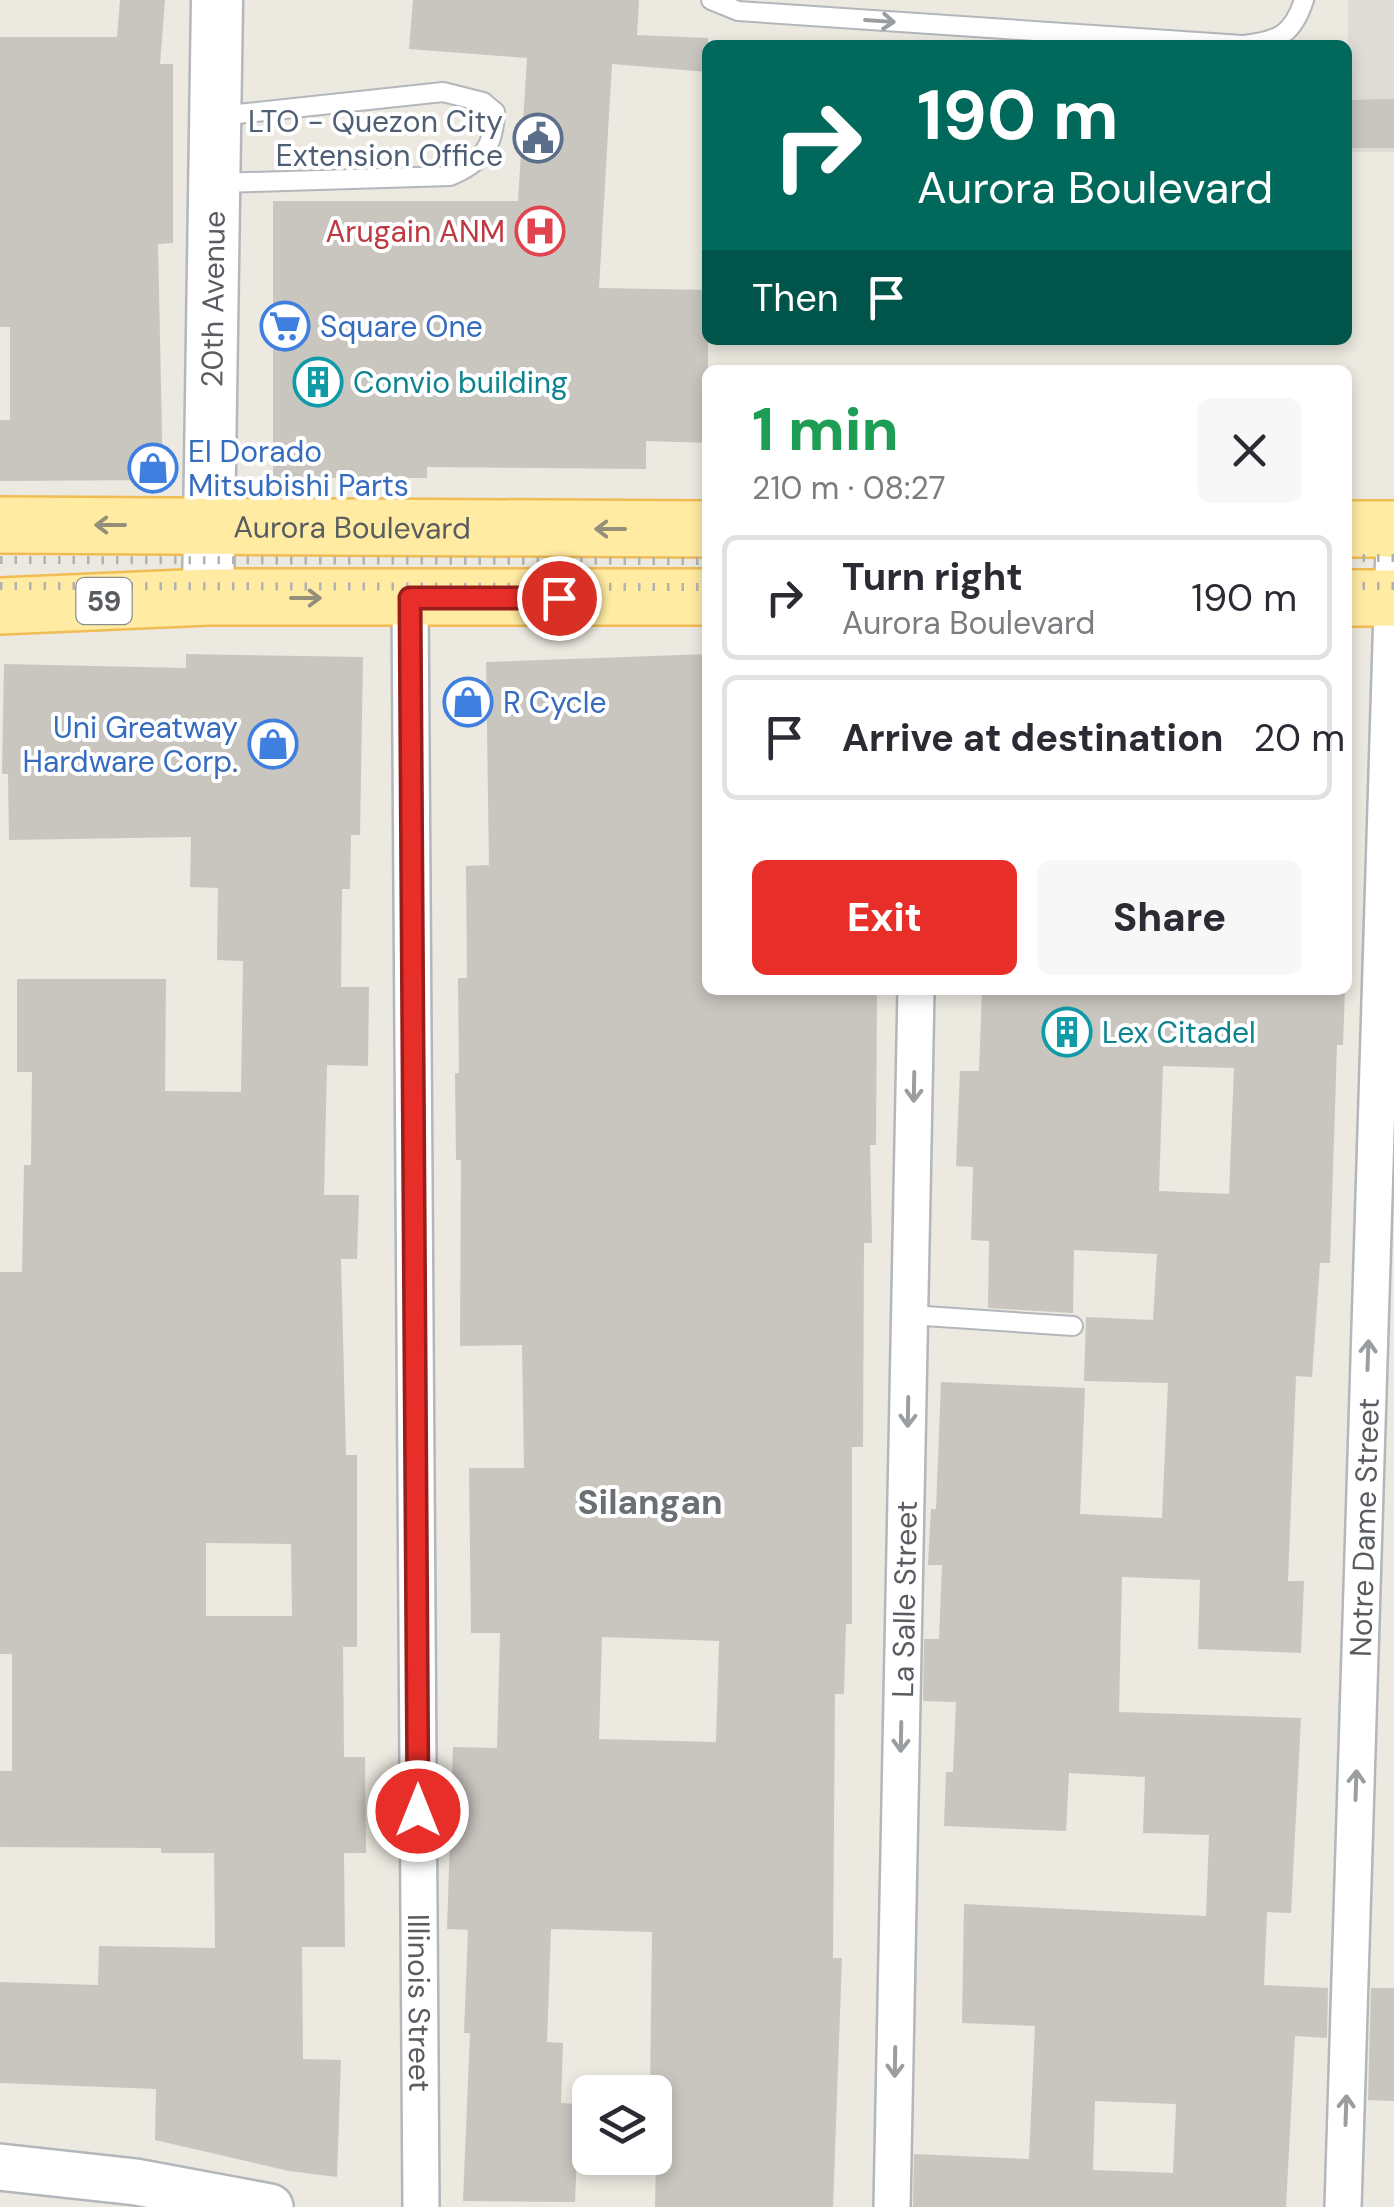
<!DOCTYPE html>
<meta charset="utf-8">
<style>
body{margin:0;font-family:"DM Sans",sans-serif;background:#f7f7f7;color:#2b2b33;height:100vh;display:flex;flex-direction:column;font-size:38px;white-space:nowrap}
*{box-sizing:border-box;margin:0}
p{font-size:32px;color:#7c7c81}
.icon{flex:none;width:55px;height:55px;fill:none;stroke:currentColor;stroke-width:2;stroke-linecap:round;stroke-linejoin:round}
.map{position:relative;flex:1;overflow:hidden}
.drawer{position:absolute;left:702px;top:365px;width:650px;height:630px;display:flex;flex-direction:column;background:#fff;border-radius:15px;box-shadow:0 5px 15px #0003}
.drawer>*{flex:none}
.hud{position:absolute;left:702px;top:40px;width:650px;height:305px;border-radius:15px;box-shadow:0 5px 15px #0003;background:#00695c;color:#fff;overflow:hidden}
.fabs{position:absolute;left:572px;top:2075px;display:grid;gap:20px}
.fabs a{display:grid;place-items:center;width:100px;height:100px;border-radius:15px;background:#fff;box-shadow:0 5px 15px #0003;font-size:50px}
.pin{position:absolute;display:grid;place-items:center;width:85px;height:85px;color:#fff;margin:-42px;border:5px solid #fff;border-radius:50%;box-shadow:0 2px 10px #0007}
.me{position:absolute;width:110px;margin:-55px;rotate:0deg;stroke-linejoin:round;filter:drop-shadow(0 0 8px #0008)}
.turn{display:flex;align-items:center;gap:35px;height:210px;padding:0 50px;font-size:45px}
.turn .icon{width:130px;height:130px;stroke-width:2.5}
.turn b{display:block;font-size:70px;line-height:85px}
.then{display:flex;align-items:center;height:95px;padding:0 50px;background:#0003;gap:20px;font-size:38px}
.round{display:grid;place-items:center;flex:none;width:105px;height:105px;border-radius:15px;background:#f7f7f7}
.head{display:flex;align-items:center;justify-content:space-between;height:170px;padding:0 50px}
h1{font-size:60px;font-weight:800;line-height:75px;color:#1e9e55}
.button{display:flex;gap:20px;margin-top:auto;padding:20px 50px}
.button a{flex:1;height:115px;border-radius:15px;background:#e82e29;color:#fff;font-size:40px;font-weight:800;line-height:115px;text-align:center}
.button a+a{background:#f7f7f7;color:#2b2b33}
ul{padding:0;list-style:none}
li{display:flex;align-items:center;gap:30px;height:125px;margin:0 20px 15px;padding:0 30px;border:5px solid #e1e1e2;border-radius:15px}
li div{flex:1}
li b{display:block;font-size:38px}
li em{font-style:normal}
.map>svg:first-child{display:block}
.industrial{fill:#dfdcd8}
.building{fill:#c9c5bf;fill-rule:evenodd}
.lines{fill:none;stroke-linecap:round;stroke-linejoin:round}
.service-casing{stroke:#b3b7bb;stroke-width:22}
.minor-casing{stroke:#b3b7bb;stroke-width:40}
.tertiary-casing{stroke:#b3b7bb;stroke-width:50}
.secondary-casing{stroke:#b4b8bd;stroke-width:55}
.primary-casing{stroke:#f1bc54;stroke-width:60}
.service{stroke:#fff;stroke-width:18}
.minor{stroke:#fff;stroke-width:35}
.tertiary{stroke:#fff;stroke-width:45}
.secondary{stroke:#fff;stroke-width:50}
.primary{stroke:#ffeba2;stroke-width:55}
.rail{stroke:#b1b2b2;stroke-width:8;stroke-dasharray:2.5 12;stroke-linecap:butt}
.oneway{stroke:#9b9ea0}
.oneway2{stroke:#938f78}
.route-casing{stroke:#971e1b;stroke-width:25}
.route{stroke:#e82e29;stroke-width:18}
.labels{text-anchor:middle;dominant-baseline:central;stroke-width:8;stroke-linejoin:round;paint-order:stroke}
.shield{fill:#fff;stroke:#8b8e90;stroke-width:2.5}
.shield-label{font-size:28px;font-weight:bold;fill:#595d61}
.service-label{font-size:30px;fill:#4e5e75;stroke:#fff;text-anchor:end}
.health-label{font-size:30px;fill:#be3a42;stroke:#fff;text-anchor:end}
.street-label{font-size:30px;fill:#595d61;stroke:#fff}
.shop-label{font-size:30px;fill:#366cbe;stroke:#fff;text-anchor:start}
.culture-label{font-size:30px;fill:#0d838f;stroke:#fff;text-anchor:start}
.quarter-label{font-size:35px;font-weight:bold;fill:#6a6f73;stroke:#fff}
</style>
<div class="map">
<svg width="1394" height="2207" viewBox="0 0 1394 2207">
<rect width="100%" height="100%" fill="#ece9e0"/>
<rect class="industrial" x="1348" y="0" width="46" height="152"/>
<g class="building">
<path d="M120,0H165L160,64H173V243L158,244L163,480L0,481V420H10V327H0V37H117Z"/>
<path d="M413,0H639L637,35L708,38V72L612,64L599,288L708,290V443L646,441V469L427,467V478H273V201H518L527,58L409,49Z"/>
<path d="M1394,99V148H1351L1350,100Z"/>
<path d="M186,654L363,657L360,835H351L350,889H342L341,987H369L368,1066L327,1065L324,1195H359L357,1259H341L346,1455H357V1647H343L344,1757H365L366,1853H344L345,1947H302L303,2059L341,2060L337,2177L289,2171L155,2140L156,2089L0,2083V1982L98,1985L99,1946L215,1948L214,1853H161V1848L0,1847V1771H12V1654H0V1272H22L24,1165H31L32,1072H17V979H166L165,1091L241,1092L243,961L217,960L218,888L190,887L191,837L9,840L8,774H2L4,664L186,668ZM206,1543L291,1544L292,1616H206Z"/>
<path d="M708,654V990H877L876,1145H870L872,1243H864L863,1447H852V1624H846L844,1694H835L833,1958H842L833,2207H655L656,2163H649V2158H655V2092H650L652,1932L551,1929L547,2042L563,2043L561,2103L579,2104L575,2202L463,2201L470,2033H464L468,1930L447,1929L453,1747L497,1748L500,1633H471L469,1468H524L522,1345L460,1346L461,1160H456L455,1073H459L458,978H467L466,866L489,865L486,662ZM602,1637L719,1641L716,1742L599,1739Z"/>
<path d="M982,990H1345L1343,1045H1337L1330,1263H1320L1312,1377L1296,1376L1288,1581H1304L1301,1653L1198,1649L1200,1580L1122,1577L1119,1712L1301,1718L1291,1913L1267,1912L1264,1985L1328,1988L1327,2038L1295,2036L1286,2207H913L914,2154L1029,2159L1035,2026L962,2023L964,1904L1206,1916L1209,1835L1143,1833L1145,1777L1069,1773L1066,1831L944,1826L946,1772H953L956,1702L923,1701L924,1639H939L942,1565H928L931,1509H936L941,1382L1085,1388L1080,1514L1162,1518L1168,1383L1084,1381L1086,1317L1153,1320L1157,1254L1074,1250L1073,1313L988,1308L989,1241L971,1240L973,1167L956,1166L960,1071H979ZM1163,1066L1234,1068L1229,1194L1159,1191ZM1095,2101L1176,2104L1173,2173L1093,2170Z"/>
<path d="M1371,1988H1394V2101L1368,2100Z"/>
</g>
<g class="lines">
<g class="service-casing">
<g id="service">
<path d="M711,0L738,11L1242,45"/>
<path d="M1244,45C1279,41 1293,34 1304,0"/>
<path d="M219,183L450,176C482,163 494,146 495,112L483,102L443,92L219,116"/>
<path d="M910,1315L1073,1326"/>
</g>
</g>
<g class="minor-casing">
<g id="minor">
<path id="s1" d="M410,598L421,2207"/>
<path id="s2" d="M892,2207L916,990"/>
<path id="s3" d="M1343,2207L1394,546"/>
</g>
</g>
<g class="tertiary-casing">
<path id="tertiary" d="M0,2167L136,2182L270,2207"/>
</g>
<g class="secondary-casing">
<g id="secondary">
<path id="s4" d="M208,597L217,0"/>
</g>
</g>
<g class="primary-casing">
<g id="primary">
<path id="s5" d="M0,525L708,529"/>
<path d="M1348,529H1394"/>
<path d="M1348,598H1394"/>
<path d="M0,606L208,597H708"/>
</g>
</g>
<use href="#service" class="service"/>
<use href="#minor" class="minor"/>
<use href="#tertiary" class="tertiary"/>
<use href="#secondary" class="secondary"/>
<use href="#primary" class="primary"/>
<g class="rail">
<path d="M1348,558H1394"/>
<path d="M0,560L708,561"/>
<path d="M0,586L708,587"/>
<path d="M1348,586H1394"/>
</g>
</g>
<defs><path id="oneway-shaft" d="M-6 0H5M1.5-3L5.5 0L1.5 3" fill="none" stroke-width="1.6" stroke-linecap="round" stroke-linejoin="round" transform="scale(2.5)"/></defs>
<g class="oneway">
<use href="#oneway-shaft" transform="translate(880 21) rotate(4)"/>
<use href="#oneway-shaft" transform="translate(914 1087) rotate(91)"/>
<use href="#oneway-shaft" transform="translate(1368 1355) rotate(-88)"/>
<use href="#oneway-shaft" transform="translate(908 1412) rotate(91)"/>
<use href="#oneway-shaft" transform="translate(901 1737) rotate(91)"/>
<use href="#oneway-shaft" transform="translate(1356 1785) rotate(-88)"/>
<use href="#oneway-shaft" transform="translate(895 2062) rotate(91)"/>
<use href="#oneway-shaft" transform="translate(1346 2110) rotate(-88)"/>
</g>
<g class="oneway2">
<use href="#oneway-shaft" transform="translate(110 525) rotate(-180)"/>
<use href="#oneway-shaft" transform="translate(610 529) rotate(-180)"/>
<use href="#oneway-shaft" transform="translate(306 598)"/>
</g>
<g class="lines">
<g class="route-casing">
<path id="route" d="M418,1811L410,598H559"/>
</g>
<use href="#route" class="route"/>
</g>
<defs>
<g id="civic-ring" transform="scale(2.5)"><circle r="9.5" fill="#fff" stroke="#5c6f8a" stroke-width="1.5"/><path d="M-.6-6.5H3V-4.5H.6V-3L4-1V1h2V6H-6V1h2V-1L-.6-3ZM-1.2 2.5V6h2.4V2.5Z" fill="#5c6f8a"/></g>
<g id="hospital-ring" transform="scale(2.5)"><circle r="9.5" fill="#fff" stroke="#e0444e" stroke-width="1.5"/><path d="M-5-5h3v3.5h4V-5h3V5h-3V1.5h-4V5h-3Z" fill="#e0444e"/></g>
<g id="supermarket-ring" transform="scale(2.5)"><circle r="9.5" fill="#fff" stroke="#3f7fe0" stroke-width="1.5"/><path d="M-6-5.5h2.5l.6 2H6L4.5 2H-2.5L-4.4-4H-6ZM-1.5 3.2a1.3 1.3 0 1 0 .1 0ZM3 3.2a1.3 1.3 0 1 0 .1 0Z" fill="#3f7fe0"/></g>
<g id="building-ring" transform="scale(2.5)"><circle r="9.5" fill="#fff" stroke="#0f9aa8" stroke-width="1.5"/><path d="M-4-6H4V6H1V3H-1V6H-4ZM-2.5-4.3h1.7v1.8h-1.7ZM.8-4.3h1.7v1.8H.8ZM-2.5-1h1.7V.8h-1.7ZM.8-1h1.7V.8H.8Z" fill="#0f9aa8"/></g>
<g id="shop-ring" transform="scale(2.5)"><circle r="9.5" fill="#fff" stroke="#3f7fe0" stroke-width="1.5"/><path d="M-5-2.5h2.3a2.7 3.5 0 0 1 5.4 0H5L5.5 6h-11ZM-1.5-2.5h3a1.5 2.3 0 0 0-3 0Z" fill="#3f7fe0"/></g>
</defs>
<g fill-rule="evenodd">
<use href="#civic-ring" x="538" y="138"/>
<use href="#hospital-ring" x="540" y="231"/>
<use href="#supermarket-ring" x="285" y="326"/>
<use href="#building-ring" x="318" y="382"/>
<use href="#shop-ring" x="153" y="468"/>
<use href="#shop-ring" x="468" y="702"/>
<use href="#shop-ring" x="273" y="744"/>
<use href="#building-ring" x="1067" y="1032"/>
</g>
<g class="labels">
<rect class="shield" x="76.5" y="578" width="55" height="46" rx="8"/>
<g class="shield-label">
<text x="104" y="601">59</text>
</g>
<g class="service-label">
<text x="503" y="121">LTO - Quezon City<tspan x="503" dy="34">Extension Office</tspan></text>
</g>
<g class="health-label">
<text x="505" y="231">Arugain ANM</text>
</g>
<g class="street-label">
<text stroke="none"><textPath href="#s4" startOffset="298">20th Avenue</textPath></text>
<text stroke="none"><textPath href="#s5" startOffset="352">Aurora Boulevard</textPath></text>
<text stroke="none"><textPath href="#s3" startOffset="680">Notre Dame Street</textPath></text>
<text stroke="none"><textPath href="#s2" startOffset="608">La Salle Street</textPath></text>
<text stroke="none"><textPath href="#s1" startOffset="1405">Illinois Street</textPath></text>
</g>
<g class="shop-label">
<text x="320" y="326">Square One</text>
<text x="188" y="451">El Dorado<tspan x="188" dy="34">Mitsubishi Parts</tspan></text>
<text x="503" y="702">R Cycle</text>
<text x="238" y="727" text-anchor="end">Uni Greatway<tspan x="238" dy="34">Hardware Corp.</tspan></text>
</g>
<g class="culture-label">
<text x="353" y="382">Convio building</text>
<text x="1102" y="1032">Lex Citadel</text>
</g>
<g class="quarter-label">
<text x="650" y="1502">Silangan</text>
</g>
</g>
</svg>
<div class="fabs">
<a><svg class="icon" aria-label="layers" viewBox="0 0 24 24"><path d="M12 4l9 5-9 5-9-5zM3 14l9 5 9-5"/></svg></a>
</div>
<div class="pin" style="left:559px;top:598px;background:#d93025"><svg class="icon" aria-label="arrive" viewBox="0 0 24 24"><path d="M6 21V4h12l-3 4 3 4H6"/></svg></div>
<svg class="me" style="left:418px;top:1811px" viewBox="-20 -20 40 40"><circle r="17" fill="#e82e29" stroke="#fff" stroke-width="3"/><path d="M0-11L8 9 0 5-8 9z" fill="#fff"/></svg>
<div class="hud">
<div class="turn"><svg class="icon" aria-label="right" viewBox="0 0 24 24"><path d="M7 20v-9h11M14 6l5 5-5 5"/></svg><div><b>190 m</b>Aurora Boulevard</div></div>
<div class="then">Then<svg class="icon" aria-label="arrive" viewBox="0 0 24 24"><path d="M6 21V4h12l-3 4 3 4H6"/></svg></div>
</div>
<section class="drawer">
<div class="head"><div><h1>1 min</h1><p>210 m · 08:27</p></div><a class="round"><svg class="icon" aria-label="close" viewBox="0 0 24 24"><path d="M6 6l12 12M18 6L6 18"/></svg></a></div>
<ul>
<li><svg class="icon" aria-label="right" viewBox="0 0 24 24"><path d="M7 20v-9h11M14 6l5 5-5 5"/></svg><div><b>Turn right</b><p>Aurora Boulevard</p></div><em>190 m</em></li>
<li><svg class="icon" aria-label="arrive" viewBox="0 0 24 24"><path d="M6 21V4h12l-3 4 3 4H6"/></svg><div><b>Arrive at destination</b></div><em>20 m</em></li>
</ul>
<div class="button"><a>Exit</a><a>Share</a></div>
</section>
</div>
